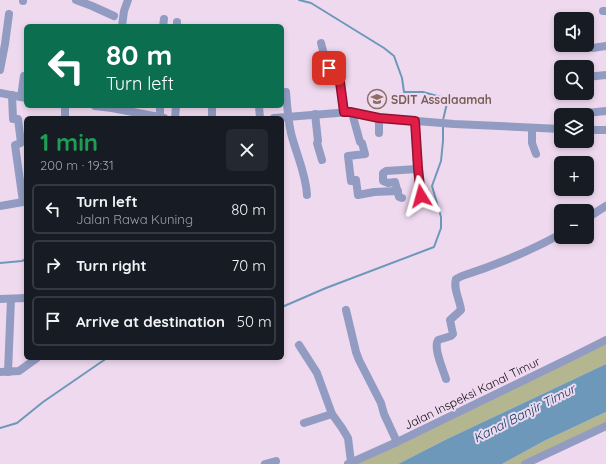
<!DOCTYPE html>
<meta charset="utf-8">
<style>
body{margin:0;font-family:Quicksand,sans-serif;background:#242831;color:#f1f3f6;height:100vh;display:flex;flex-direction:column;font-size:15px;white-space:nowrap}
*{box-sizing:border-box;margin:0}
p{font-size:13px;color:#9ea1a6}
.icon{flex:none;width:22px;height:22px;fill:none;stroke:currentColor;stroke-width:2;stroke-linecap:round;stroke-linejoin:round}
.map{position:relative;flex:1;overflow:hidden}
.sheet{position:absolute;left:24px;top:116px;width:260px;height:244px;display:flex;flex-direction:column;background:#171b24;border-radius:6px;box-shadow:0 2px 6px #0003}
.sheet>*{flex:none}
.guide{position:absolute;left:24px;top:24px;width:260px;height:84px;border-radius:6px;box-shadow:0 2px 6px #0003;background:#0b6e4f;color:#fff;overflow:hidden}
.tools{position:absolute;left:554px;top:12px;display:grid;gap:8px}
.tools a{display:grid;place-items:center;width:40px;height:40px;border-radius:6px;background:#171b24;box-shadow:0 2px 6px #0003;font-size:20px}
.pin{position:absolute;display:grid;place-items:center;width:34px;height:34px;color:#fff;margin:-17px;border-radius:8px;box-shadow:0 2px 6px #0006}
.me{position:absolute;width:44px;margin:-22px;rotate:352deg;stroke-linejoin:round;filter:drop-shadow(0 0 3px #0008)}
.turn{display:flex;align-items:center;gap:14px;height:84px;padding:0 16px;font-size:18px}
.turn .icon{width:52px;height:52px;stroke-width:2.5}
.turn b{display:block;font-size:28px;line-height:34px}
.round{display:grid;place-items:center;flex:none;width:42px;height:42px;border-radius:6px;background:#242831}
.summary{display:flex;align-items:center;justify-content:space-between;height:68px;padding:0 16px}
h1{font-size:24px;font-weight:700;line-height:30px;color:#1e9e55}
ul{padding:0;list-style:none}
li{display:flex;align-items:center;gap:12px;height:50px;margin:0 8px 6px;padding:0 8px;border:2px solid #363941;border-radius:6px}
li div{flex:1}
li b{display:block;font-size:15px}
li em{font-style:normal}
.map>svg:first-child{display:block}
.green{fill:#b3b68e}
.water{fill:#6d98ba}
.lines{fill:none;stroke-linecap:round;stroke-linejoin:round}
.stream{stroke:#6d98ba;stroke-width:2}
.minor{stroke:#929cc2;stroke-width:8}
.route-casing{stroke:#92132f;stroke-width:10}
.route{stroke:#e11d48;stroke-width:7}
.labels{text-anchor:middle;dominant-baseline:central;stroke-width:4;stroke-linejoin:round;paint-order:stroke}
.education-label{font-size:12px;font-weight:bold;fill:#785e54;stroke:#efd9ef;text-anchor:start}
.street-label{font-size:12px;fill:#120b12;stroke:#efd9ef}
.water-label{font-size:13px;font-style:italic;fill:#093e61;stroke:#efd9ef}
</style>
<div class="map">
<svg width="606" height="464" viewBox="0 0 606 464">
<rect width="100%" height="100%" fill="#efd9ef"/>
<g class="green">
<path d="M606,340V364L447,439L398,464H350Z"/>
<path d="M606,412V426L525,464H502L544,441Z"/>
</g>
<path class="water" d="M606,364V412L544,441L502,464H398L447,439Z"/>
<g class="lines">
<g class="stream">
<path d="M299,0L311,3L384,48L394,56L402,78L404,92H423L448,99L443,120"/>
<path d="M0,263L22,261L26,259"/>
<path d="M282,307L326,288L434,247L441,228V217L432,186L441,161L443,141V125"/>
<path d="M0,428L17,423L43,402L107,358"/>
</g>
<g class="minor">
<path d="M76,0L92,6L114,16"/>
<path d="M23,1V0"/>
<path d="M603,11H606"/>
<path d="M122,26L124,11L128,0"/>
<path d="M163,26L164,19"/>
<path d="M177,26V22"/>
<path d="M321,43L327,66L340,82L344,112"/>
<path d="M587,43L590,47L593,48L606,46"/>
<path d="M0,70L5,44L9,14"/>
<path d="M587,77L606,75"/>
<path d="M286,92C287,106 288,120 291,133C296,154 306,173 307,195"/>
<path d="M0,93L26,98"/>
<path d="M21,97L24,76"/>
<path d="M95,106L112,108L164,118"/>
<path d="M160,106V117"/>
<path d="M259,106L260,118"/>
<path d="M352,113L360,142L362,143L365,154L348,156L351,181L356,180L358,195L374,192L398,191"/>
<path d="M315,114L318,141L317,143L322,160"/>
<path d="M577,114L606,111"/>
<path d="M65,118V106"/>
<path d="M175,118L176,106"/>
<path d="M212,118V106"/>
<path d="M274,118L350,112L379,118L454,124L561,129"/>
<path d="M379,118V133"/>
<path d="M415,121L417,169L421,196"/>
<path d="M532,128V143L536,154"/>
<path d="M587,130H606"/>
<path d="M402,198L399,197L395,182L388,183L383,181V173L386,171L417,169"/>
<path d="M0,206L23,202L15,145L21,143L18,119H13L12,95"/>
<path d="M587,218L606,206"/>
<path d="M0,299L26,298"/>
<path d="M346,310L356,352L359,360L381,403L384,414L397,442"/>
<path d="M299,345L317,373L332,414L342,428L348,438L351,462"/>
<path d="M0,372L19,371L37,358"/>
<path d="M8,372L11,299"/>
<path d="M446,379C443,369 433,348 438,340L451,336L453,334L450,320L461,310C460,300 453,289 456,279L462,276C496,265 530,251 561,234"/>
<path d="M304,423L332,414"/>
<path d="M265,464L276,461"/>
<path d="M348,464L397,442L572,357L606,340"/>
<path d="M525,464L606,426"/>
</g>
</g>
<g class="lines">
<g class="route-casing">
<path id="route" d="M329,68L340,82L344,112H350L379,118L415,121L418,168L421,196"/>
</g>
<use href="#route" class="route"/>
</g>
<defs>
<g id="school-ring" transform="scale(1)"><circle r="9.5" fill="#efd9ef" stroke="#8d6e63" stroke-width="1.5"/><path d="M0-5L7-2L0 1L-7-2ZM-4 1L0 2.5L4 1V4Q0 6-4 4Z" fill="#8d6e63"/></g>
</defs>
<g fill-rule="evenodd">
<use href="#school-ring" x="377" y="99"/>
</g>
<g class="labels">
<g class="education-label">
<text x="391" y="99">SDIT Assalaamah</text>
</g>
<g class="street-label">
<text transform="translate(472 393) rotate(-26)">Jalan Inspeksi Kanal Timur</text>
</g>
<g class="water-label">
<text transform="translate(524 413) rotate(-27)">Kanal Banjir Timur</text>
</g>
</g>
</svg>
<div class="tools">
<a><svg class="icon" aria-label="sound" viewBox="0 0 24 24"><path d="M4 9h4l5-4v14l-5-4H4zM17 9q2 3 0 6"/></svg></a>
<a><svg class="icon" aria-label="search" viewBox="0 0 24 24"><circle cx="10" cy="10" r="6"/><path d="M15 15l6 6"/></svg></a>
<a><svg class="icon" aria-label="layers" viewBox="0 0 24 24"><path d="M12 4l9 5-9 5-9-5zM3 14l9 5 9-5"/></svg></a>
<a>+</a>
<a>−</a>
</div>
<div class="pin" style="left:329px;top:68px;background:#d93025"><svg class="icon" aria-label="arrive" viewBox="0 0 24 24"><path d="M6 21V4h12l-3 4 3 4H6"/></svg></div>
<svg class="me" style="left:421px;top:196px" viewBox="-20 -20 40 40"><path d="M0-17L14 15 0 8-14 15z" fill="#e11d48" stroke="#fff" stroke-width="4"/></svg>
<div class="guide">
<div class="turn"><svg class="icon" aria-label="left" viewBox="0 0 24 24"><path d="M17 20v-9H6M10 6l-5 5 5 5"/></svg><div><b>80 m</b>Turn left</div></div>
</div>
<section class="sheet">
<div class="summary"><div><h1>1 min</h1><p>200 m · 19:31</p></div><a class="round"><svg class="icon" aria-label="close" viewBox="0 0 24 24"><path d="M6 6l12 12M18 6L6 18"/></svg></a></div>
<ul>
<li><svg class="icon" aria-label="left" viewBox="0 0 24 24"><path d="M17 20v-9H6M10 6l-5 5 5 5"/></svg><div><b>Turn left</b><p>Jalan Rawa Kuning</p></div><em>80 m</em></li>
<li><svg class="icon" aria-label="right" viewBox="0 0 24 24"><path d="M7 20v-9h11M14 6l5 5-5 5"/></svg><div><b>Turn right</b></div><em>70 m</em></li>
<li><svg class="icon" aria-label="arrive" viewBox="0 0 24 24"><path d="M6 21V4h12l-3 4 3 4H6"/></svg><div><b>Arrive at destination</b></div><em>50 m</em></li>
</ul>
</section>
</div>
